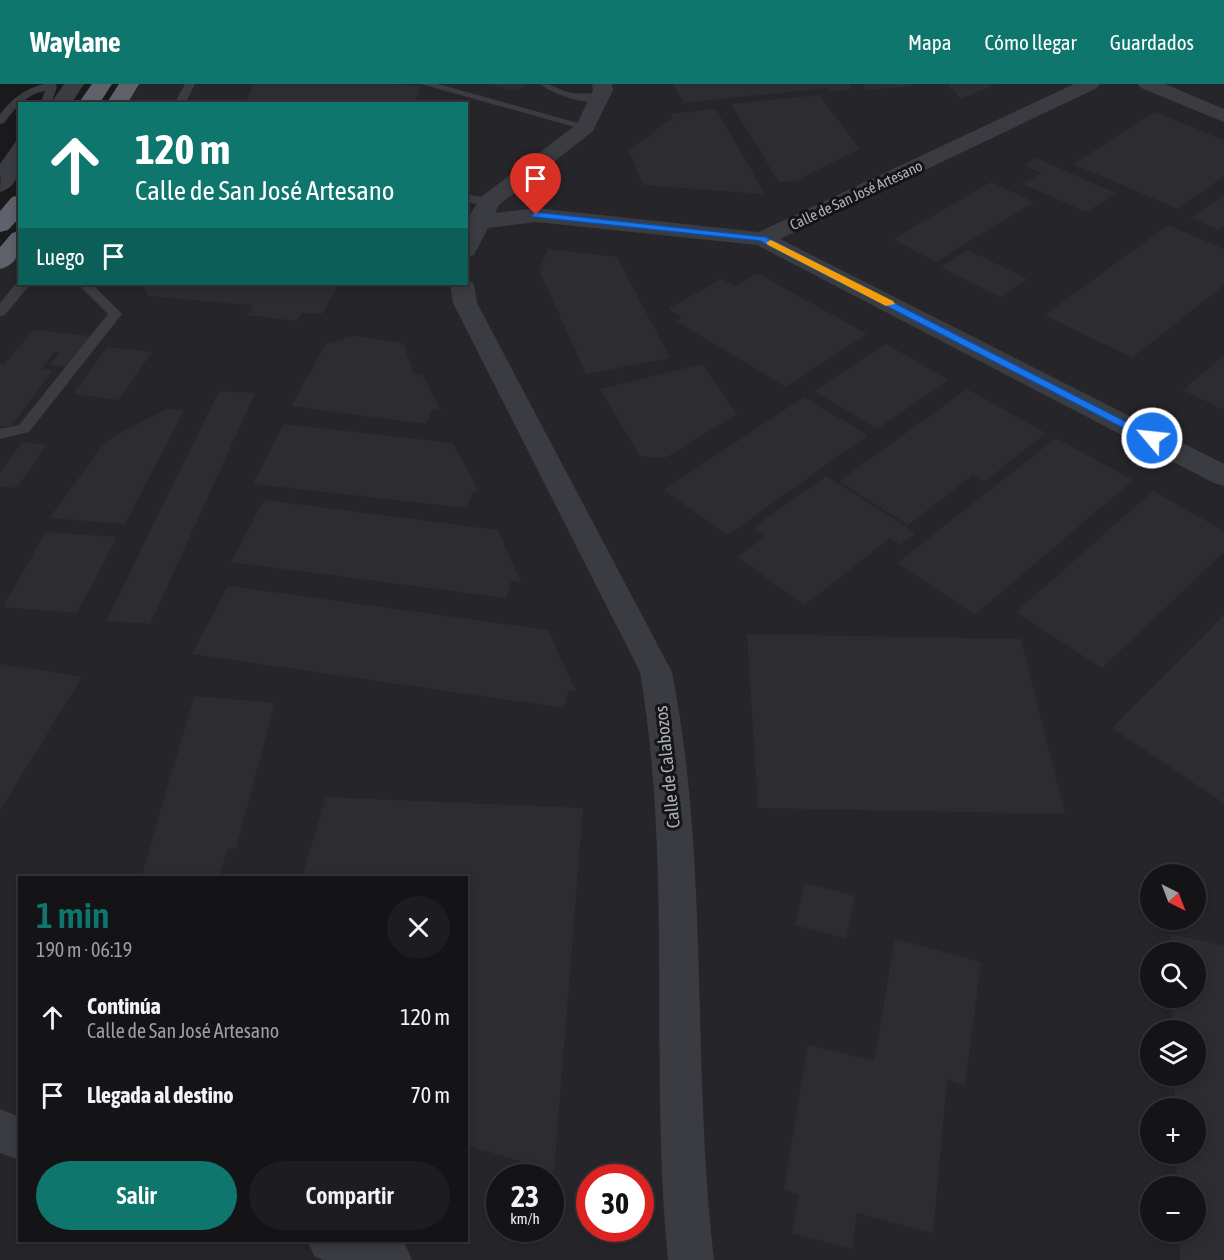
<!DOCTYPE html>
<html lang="es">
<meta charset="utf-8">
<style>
body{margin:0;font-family:"Asap Condensed",sans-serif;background:#1d1d1f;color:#f1f3f6;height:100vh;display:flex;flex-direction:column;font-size:22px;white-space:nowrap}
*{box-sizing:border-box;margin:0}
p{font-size:20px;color:#9d9ea1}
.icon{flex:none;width:33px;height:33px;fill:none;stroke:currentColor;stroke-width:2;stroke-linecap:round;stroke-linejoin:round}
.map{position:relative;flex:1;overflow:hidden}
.panel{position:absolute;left:18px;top:792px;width:450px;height:366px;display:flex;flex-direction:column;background:#141416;border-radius:0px;box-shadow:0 3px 9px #0003,0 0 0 2px #333335}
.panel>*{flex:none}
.top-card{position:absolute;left:18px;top:18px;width:450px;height:183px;border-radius:0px;box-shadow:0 3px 9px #0003,0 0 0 2px #333335;background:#0f766e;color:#fff;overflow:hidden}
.needle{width:39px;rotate:138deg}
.fabs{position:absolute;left:1140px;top:780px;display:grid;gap:12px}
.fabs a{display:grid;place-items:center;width:66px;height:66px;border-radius:50%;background:#141416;box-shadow:0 3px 9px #0003,0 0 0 2px #333335;font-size:30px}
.speed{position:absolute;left:486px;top:1080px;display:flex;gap:12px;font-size:30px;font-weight:700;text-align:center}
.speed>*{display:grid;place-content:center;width:78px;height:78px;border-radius:50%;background:#141416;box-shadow:0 3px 9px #0003,0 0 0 2px #333335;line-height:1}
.speed small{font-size:15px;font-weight:400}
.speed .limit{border:9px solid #d22;background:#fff;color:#111}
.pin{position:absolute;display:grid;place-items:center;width:51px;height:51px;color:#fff;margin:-62px -26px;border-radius:50% 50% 50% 0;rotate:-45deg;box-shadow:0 0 6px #0007}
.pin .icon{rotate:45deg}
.me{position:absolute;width:66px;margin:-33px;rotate:298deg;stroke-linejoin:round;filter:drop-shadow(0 0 4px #0008)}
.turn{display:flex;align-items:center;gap:21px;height:126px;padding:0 18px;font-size:27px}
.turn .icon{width:78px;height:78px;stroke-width:2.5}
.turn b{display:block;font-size:42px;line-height:51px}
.then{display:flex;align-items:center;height:57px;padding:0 18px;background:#0003;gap:12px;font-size:22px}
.round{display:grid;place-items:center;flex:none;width:63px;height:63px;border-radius:32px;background:#1d1d1f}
.overview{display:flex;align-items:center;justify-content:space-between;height:102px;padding:0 18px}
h1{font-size:36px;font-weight:600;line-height:45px;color:#0f766e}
.action{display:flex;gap:12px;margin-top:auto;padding:12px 18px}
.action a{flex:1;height:69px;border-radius:36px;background:#0f766e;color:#fff;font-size:24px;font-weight:600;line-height:69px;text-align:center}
.action a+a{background:#1d1d1f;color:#f1f3f6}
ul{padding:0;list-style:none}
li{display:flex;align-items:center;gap:18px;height:78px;padding:0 18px}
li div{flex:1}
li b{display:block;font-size:22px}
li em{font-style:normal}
header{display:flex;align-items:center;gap:36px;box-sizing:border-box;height:84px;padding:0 30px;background:#0f766e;color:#fff}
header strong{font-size:28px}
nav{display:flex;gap:33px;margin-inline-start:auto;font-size:21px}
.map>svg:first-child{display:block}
.built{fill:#26262a;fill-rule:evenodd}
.building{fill:#2d2d31}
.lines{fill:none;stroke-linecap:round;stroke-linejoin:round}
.service{fill:#3b3c42;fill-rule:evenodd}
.minor{fill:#3b3c42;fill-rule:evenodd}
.trunk{fill:#5f626a;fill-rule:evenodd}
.route{fill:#1a73e8;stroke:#114b97;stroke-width:1.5}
.slow{fill:#f59e0b}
.labels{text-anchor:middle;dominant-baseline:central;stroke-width:6;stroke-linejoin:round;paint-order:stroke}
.far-street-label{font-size:15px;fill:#adb1bc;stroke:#151518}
.street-label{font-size:18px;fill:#adb1bc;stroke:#151518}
</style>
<header>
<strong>Waylane</strong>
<nav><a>Mapa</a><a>Cómo llegar</a><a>Guardados</a></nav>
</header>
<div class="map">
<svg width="1224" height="1176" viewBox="0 0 1224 1176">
<rect width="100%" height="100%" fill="#1a1a1d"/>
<path class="built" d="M128,0H1224V1176H0V178L19,154L20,200H466V20L116,19ZM1150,790H1196V836H1150ZM20,794H466V1156H20ZM1150,868H1196V914H1150ZM1150,946H1196V992H1150ZM1150,1024H1196V1070H1150ZM500,1094H550V1144H500ZM590,1094H640V1144H590ZM1150,1102H1196V1148H1150Z"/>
<g class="building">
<path d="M254,0H391L421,2L415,20H244Z"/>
<path d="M489,0H525L516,7Z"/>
<path d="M673,0H849L852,5L830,8L827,4L684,19Z"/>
<path d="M862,0H911L912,2L866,6Z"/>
<path d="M948,0H996L961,15Z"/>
<path d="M819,11L860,65L796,97L779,98L731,20Z"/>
<path d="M716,25L765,110L643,101L629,67L668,37L673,36L670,30Z"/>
<path d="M1155,28L1224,56V92L1178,125L1073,80Z"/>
<path d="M1036,74L1116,109L1086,128L1023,100L1041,89L1024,81Z"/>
<path d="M991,98L1034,118L936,178L893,155Z"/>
<path d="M1224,111V142L1219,146L1191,134Z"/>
<path d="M1168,141L1224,165V201L1132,274L1045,231Z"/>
<path d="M548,165L617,173L670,274L586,290L539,186Z"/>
<path d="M968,166L1027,195L1000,213L940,183Z"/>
<path d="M757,189L867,250L786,303L676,237L682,233L668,225L721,195L735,202Z"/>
<path d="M144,200H339L322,230L302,229L296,237L247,231L253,221L148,212L143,202Z"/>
<path d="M34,246L91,252L68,283L50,281L60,268H54L42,285L53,286L11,343L0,342V280H4Z"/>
<path d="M354,252L403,259L414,291L422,289L441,327L433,324L426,340L291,322L326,260Z"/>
<path d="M886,260L949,296L877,345L814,307Z"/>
<path d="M107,263L152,268L119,316L73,310Z"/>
<path d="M1224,271V326L1183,306Z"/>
<path d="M702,280L737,330L665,374L640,372L600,305Z"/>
<path d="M967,305L1046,349L984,398L973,391L908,441L839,397Z"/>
<path d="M219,307L255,309L150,540L106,537Z"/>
<path d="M804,313L868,351L728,451L664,406Z"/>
<path d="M166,325L184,326L125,440L49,434L103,361L118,350Z"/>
<path d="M284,340L453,359L480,409L473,408L467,424L253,400Z"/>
<path d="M1056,354L1133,396L975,531L897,479Z"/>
<path d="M22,358L47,361L16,404L0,402V388Z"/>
<path d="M826,392L916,449L900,461L890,454L805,521L737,473L765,453L753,444Z"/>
<path d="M1153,407L1224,447V468L1102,584L1016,528Z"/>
<path d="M264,416L498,446L521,498L511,497L506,514L231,478Z"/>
<path d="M46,448L117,453L77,529L3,523Z"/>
<path d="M228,502L548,546L576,607L569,606L564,624L192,570Z"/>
<path d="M1224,531V719L1112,644Z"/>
<path d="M747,550L1021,555L1065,730L758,724Z"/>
<path d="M0,580L82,593L0,726Z"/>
<path d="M194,612L275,619L236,764L227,765L220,794H141Z"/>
<path d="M326,713L583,724L554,1087L466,1061V794H302Z"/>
<path d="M805,799L855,812L846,855L795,841Z"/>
<path d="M1170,850L1224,862V1176H1180L1179,1148H1196V1102H1177L1176,1070H1196V1024H1175L1174,992H1196V946H1173L1172,914H1196V868H1171Z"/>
<path d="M895,855L981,878L965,1002L947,995L933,1149L857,1129L852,1165L792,1149L799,1110L784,1106L808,961L874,977Z"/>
</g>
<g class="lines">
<g class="service">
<path d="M44,0H55L57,3L51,20H40L45,7C26,10 15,25 4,39L0,40V30C13,14 24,5 44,0Z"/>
<path d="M185,0H195L185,20H174Z"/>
<path d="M421,0H438L592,43L582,45Z"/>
<path d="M541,0C553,0 557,5 568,8C580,12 596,6 606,14C592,24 552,11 541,0Z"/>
<path d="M20,56V69L4,92L0,93V80L16,57Z"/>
<path d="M466,110L493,115L495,118L489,122L466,118Z"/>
<path d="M18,197L30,200L5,231L0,232V219Z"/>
<path d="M78,200H92L122,230L29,348L0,355V345L19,341L108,230Z"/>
</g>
<g class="minor">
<path d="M64,0H84L71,20H50Z"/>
<path d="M592,0H612L613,6L593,47L499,121L495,129L536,124L759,148L1074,0H1100L1097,4L780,155L1224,380V402L1214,399L757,161L536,138L488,144L474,171L466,173V137L481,113L577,40L593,6Z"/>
<path d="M1138,0H1165L1224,25V38L1141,4Z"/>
<path d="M20,68C20,84 19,103 0,108C0,91 1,72 20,68Z"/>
<path d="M466,194L474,200L477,219L672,588C710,781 691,981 714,1176H668C649,981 673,782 640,588L453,219L450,200H466Z"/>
<path d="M0,1025L20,1033V1076L0,1069Z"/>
<path d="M307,1156H398L405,1160L412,1176H323L314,1172Z"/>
</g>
<g class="trunk">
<path d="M92,0H112L99,20H78Z"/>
<path d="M119,0H139L127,20H106Z"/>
<path d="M20,111V133L8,146L0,148V127L12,113Z"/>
<path d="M20,147C20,164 20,180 0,185V163L12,149Z"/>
</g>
</g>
<path class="route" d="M536,128L766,153L1158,354L1156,357H1148L760,157L533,133L531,131Z"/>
<path class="slow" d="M771,156L893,217L895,220L886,222L768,161L766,159Z"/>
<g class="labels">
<g class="far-street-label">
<text transform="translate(856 111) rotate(-25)">Calle de San José Artesano</text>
</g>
<g class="street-label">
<text transform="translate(667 683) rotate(-96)">Calle de Calabozos</text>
</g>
</g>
</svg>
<div class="fabs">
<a><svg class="needle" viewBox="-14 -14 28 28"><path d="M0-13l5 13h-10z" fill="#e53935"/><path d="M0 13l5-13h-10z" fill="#9d9ea1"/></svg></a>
<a><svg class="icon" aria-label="search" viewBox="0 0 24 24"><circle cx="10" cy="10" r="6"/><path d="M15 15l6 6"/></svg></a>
<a><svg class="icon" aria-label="layers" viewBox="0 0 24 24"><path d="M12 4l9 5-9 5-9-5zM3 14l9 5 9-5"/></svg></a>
<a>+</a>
<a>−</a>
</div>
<div class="speed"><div>23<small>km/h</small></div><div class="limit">30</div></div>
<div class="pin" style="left:536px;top:131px;background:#d93025"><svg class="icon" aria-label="arrive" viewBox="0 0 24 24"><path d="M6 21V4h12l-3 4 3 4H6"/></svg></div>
<svg class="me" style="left:1152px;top:354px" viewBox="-20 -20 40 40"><circle r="17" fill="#1a73e8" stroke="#fff" stroke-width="3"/><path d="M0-11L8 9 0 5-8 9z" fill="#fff"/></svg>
<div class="top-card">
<div class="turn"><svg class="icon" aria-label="ahead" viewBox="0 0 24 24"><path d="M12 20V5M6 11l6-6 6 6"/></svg><div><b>120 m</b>Calle de San José Artesano</div></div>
<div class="then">Luego<svg class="icon" aria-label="arrive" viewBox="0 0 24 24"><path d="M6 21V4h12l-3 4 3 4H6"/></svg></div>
</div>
<section class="panel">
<div class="overview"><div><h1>1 min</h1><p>190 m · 06:19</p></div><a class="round"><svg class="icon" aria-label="close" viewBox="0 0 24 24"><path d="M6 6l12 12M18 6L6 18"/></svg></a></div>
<ul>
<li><svg class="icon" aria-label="ahead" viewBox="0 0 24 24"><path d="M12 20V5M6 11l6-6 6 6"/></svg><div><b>Continúa</b><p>Calle de San José Artesano</p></div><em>120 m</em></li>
<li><svg class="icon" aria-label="arrive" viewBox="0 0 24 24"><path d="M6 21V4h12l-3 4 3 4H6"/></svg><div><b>Llegada al destino</b></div><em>70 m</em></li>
</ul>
<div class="action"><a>Salir</a><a>Compartir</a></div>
</section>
</div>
